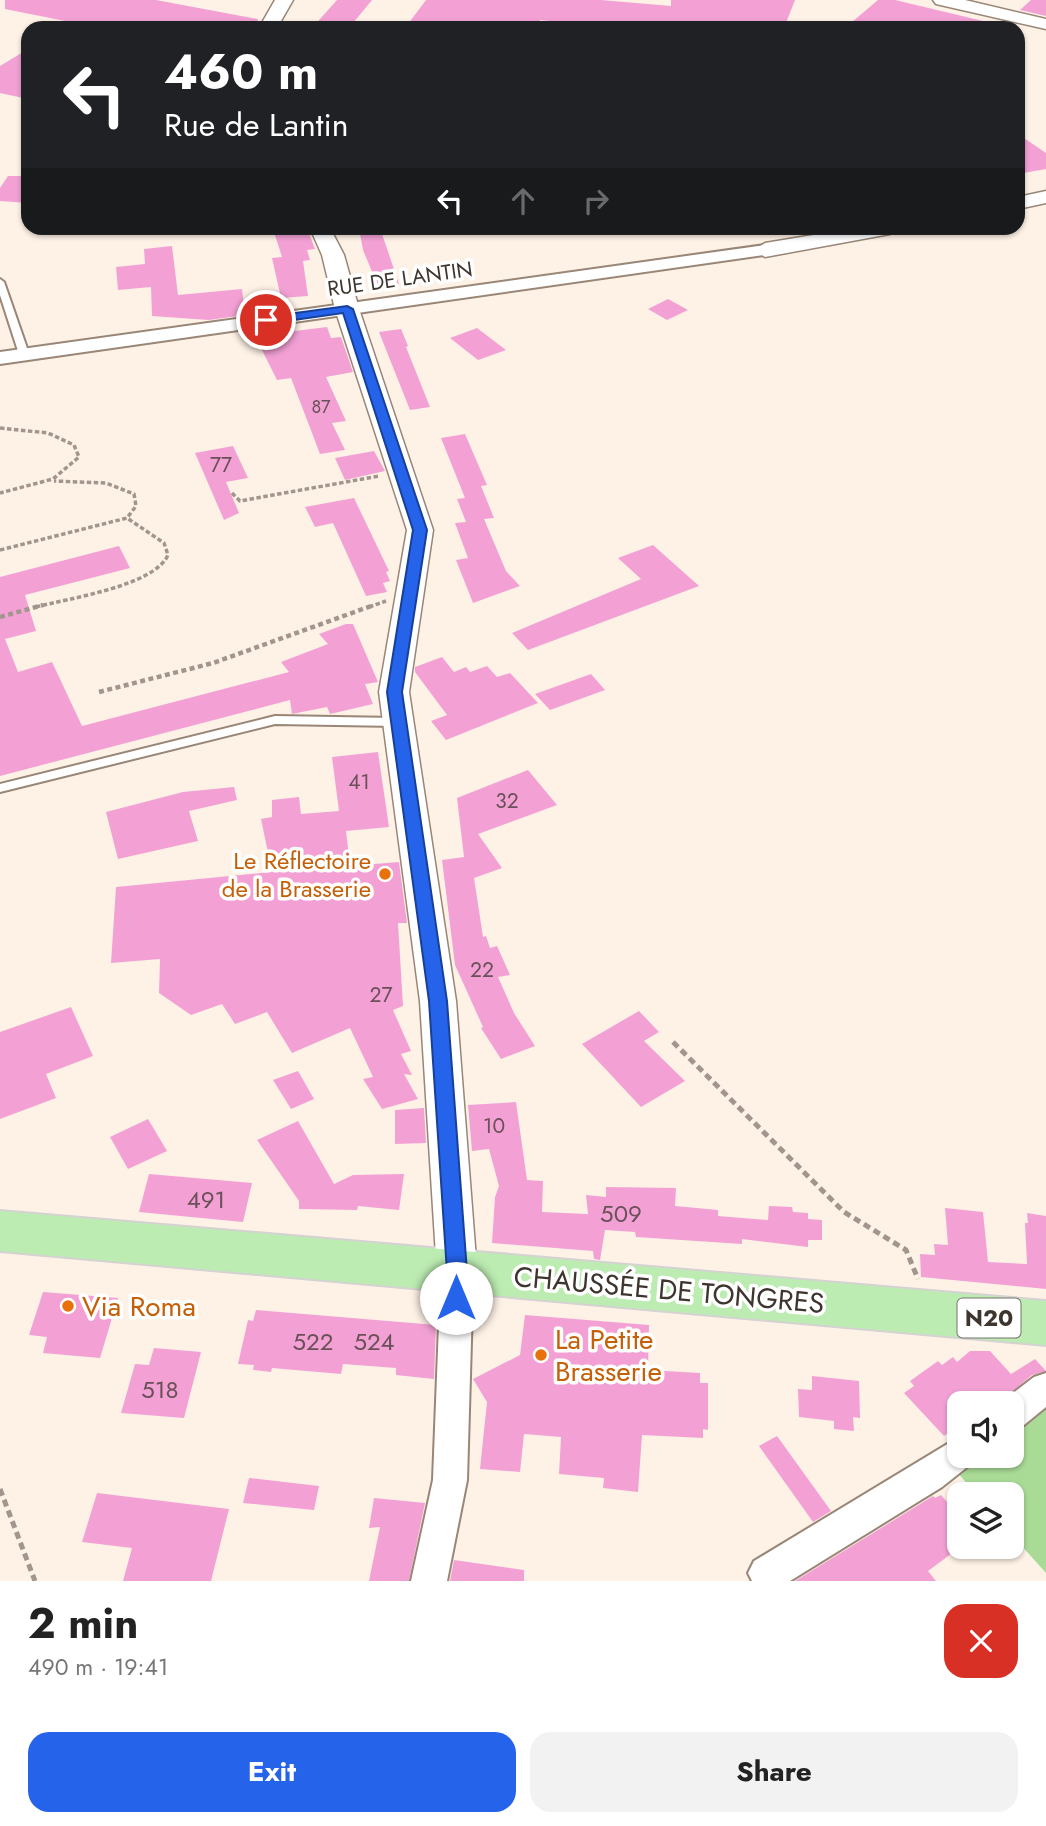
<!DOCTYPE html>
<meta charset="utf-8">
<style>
body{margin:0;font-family:Jost,sans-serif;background:#f2f2f2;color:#222;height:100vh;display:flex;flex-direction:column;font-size:26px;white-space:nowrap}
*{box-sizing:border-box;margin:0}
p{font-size:23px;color:#767676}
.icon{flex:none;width:38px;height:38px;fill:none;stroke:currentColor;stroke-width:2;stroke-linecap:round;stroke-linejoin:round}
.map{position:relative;height:1581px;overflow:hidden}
.details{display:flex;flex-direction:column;background:#fff;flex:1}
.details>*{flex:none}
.guide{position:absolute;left:21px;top:21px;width:1004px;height:214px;border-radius:21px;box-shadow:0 2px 5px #0004;background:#202124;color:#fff;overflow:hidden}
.controls{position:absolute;left:947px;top:1391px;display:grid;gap:14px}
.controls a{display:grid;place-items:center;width:77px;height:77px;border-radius:14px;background:#fff;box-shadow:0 2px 5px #0004;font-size:35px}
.pin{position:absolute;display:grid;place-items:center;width:60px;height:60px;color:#fff;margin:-30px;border:4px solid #fff;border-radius:50%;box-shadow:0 2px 7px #0007}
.me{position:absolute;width:77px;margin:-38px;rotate:0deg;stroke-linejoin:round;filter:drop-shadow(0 0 5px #0008)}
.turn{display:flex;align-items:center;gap:24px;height:147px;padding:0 28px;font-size:32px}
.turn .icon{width:91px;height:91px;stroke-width:2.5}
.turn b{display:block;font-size:49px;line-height:60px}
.lanes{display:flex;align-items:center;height:66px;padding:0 28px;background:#0003;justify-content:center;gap:35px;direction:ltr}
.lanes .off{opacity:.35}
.round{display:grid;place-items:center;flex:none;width:74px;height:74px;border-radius:21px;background:#f2f2f2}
.head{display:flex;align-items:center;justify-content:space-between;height:119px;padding:0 28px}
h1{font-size:42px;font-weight:700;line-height:52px}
.cta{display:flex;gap:14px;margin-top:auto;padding:14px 28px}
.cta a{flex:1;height:80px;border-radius:21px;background:#2563eb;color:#fff;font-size:28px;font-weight:700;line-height:80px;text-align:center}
.cta a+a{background:#f2f2f2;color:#222}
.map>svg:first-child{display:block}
.green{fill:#a9da96}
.building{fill:#f3a1d5}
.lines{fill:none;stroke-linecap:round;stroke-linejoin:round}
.service-casing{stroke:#998676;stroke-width:4}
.minor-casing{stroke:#998676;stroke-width:4}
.tertiary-casing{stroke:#998676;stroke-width:3}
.primary-casing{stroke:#d4d3d1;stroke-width:4}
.path-far2{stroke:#a0968d;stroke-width:3.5;stroke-dasharray:4.5 2.5;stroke-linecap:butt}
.path-far1{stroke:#a0968d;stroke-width:4.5;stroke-dasharray:5 3.5;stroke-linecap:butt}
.path{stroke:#a0968d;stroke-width:5;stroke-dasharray:7 4.5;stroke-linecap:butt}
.service{fill:#fff;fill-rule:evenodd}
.minor{fill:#fff;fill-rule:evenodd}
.tertiary{fill:#fff;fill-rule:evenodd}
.primary{fill:#bcecb2;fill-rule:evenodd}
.route{fill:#2563eb;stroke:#184099;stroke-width:2}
.food-dot{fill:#e8710a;stroke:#fff;stroke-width:2.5}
.labels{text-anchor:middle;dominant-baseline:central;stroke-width:7;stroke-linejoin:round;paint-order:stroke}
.far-number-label{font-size:18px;fill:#6a5058}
.far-street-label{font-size:21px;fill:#3d352e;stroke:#fff}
.number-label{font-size:21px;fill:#6a5058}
.shield{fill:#fff;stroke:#77726d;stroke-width:2}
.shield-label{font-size:23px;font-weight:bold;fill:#3d352e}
.food-label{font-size:24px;fill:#c56008;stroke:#fff;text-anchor:end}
.near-number-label{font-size:24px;fill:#6a5058}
.near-street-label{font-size:28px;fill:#3d352e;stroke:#fff}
.near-food-label{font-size:28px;fill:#c56008;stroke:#fff;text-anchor:start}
</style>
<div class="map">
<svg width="1046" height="1581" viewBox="0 0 1046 1581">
<rect width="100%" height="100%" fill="#fef2e7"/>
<path class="green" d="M1046,1404V1573L1012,1535V1494H976L957,1472L978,1456H1012V1431Z"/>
<g class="building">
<path d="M5,0H156L258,19L256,28H66L75,23L5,9Z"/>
<path d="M337,0H372L349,28H312Z"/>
<path d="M426,0H601L671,6V0H795L784,28H623L540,20V28H405Z"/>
<path d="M878,0H895L983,21L982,28H845Z"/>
<path d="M1031,0H1046V16L1020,10Z"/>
<path d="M28,49V99L0,93V66Z"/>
<path d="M1018,134L1046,153V169L1018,174Z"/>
<path d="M8,176H28V203L0,201V188Z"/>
<path d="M307,228L315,249L307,250L310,260L303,261L308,296L281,298L272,258L282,257L274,232Z"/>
<path d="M359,228H380L399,284L378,286L363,250Z"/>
<path d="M172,246L178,295L242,289L245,315L209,320L152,316L151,287L118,290L116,267L145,264L144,249Z"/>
<path d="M668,299L688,310L667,320L648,309Z"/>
<path d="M327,327L331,338L341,337L353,372L326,377L346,421L332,423L345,450L320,454L291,378L277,380L255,336Z"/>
<path d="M477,328L506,350L478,360L450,338Z"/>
<path d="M401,329L408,346L406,347L430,407L410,410L379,332Z"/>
<path d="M465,434L487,485L481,486L494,518L484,519L506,571L520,586L473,603L456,560L468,558L455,523L466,522L457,499L465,498L441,438Z"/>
<path d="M233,446L248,478L226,482L239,513L224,520L195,453Z"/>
<path d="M374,451L385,471L345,480L335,458Z"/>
<path d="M354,498L389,571L386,572L390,581L383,583L387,592L366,596L333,523L315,527L305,507Z"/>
<path d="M653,545L699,586L528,650L512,633L641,579L618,558Z"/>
<path d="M119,546L130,568L25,595L36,631L5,639L18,672L52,662L82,726L289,672L281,662L328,644L319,634L346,624H353L378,682L365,684L373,704L330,714L327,707L292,714L290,700L0,776V577Z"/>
<path d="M442,657L454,672L466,667L470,672L487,666L497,677L510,673L538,703L446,740L431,721L447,715L415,672V667Z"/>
<path d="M591,674L605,690L550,710L535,694Z"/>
<path d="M378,752L389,827L346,831L350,866L399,862L407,923H398L403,1006L393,1010L411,1051L401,1054L412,1075L404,1074L418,1099L382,1109L363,1079L373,1077L350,1028L292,1053L267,1012L235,1024L222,1004L191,1015L159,993L160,959L111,963L116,887L272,872L261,819L272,817V800L299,797L301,814L339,811L332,757Z"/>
<path d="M528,770L557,805L478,834L502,868L474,878L483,937L486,936L490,948L497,946L510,975L498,977L514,1013L535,1046L501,1059L481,1028L483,1027L455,965L442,860L464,857L457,798Z"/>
<path d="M234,787L237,800L189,811L198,841L118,859L106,812L183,792Z"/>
<path d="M71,1007L93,1056L46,1074L56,1098L0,1119V1032Z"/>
<path d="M639,1011L659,1032L644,1041L685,1081L641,1107L582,1044Z"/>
<path d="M298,1071L314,1099L291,1109L273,1080Z"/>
<path d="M516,1102L527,1180L543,1181L542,1212L588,1214L586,1195L606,1197V1187L676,1188L675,1206L718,1210V1216L768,1220L769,1206L792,1207L793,1212L808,1213V1219L822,1220V1240H808V1247L742,1239V1244L636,1237L635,1232L605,1230L600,1260L594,1259L593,1251L492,1243L495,1197L499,1186L489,1149L472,1151L468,1105Z"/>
<path d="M424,1108L426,1143L395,1144V1110Z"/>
<path d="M148,1119L167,1151L128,1169L110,1137Z"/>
<path d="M298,1121L334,1184L353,1175L404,1174L399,1210L358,1206L357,1210L299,1209V1201L257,1140Z"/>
<path d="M149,1174L252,1183L243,1222L139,1212Z"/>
<path d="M945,1208L983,1212L988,1262L1027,1264L1025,1223H1028L1027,1213L1046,1216V1289L921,1277L920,1254L935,1255L934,1244L948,1245Z"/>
<path d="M43,1292L118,1298L100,1358L43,1353L47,1337L29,1335Z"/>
<path d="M256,1310L436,1325L434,1379L396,1375V1368L343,1364L341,1374L272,1368L271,1372L253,1370L254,1365L238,1364L248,1320L253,1321Z"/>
<path d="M525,1315L649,1325L648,1370L700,1373V1383H708V1430L703,1429V1438L642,1435L638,1492L603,1488L604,1478L559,1474L561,1437L524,1434L520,1472L480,1469L487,1402L473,1379L520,1355Z"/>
<path d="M154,1348L201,1352L184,1418L121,1413L135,1364L149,1365Z"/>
<path d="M970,1351H990L1011,1374L1035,1359L1046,1371L1032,1375L998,1404H959V1425L944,1436L904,1393L914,1386L910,1381L938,1361L942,1365L953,1357L957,1362Z"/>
<path d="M812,1376L859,1381L860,1418L853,1417L854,1431L834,1429V1421L799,1417L798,1389L812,1390Z"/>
<path d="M777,1436L831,1511L813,1522L759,1446Z"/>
<path d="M249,1478L319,1486L314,1510L243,1503Z"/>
<path d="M97,1493L229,1509L211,1581H123L132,1548L82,1542Z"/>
<path d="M941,1495L959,1516V1548L928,1571L936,1581H795L933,1496L935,1498Z"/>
<path d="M374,1498L425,1503L409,1581H369L380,1527L369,1528Z"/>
<path d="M454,1560L524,1570V1581H450Z"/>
</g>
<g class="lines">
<g class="service-casing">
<g id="service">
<path d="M0,279L4,282L29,354L27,356H21L19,354L0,295Z"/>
<path d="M275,716L397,718L403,722L397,726L275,724L0,792V784Z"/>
</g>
</g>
<g class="minor-casing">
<g id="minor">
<path d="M765,245L771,246L774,250L771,254L0,364V352Z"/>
<path d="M457,1259L468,1262L473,1272L467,1480L447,1581H411L433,1480L441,1272L446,1262Z"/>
<path d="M1046,1373V1407L1024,1425L1012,1429V1404L1000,1403L1034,1377Z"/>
<path d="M959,1437V1456H974L971,1464L942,1487L790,1581H752L748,1573L754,1561Z"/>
</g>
</g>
<g class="tertiary-casing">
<g id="tertiary">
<path d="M275,0H293L277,28H259Z"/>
<path d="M933,0H965L1046,19V29L936,4Z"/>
<path d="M1046,191V203L1018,209V197Z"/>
<path d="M310,228H330L344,255L359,309L433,530L409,692L456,1001L477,1272L471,1284L457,1289L443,1284L437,1272L420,1001L379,692L407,530L335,309L322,255Z"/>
<path d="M856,228H901L890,234L765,257L754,250L765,243Z"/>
</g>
</g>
<g class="primary-casing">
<path id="primary" d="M0,1211L1046,1301V1345L0,1251Z"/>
</g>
<g class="path-far2">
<path d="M0,428L48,433L74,445L79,457L53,479L0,493"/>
<path d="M232,493L240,501L379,476"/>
<path d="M0,550L127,518L136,506L134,494L106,483L54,481"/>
<path d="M36,607C70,598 154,586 168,555L164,543L127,518"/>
<path d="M369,607L386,601"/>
</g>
<g class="path-far1">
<path d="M0,617L43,605"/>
<path d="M99,692L213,663L374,605"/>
</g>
<g class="path">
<path d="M673,1042L844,1212L906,1250L918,1279"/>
<path d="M0,1489L35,1581"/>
</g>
<use href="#service" class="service"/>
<use href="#minor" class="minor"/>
<use href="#tertiary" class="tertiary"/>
<use href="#primary" class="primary"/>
</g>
<path class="route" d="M347,306L353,309L427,530L402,692L447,1001L467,1272L463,1304L456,1307L449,1304L446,1298L447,1272L429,1001L387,692L413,530L343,313L266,324L260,320L266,317Z"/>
<g class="food-dot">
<circle cx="385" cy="874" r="7"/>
<circle cx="68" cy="1306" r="7"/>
<circle cx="541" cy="1355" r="7"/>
</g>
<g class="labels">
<g class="far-number-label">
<text x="321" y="407">87</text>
</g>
<g class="far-street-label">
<text transform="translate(400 279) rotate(-8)">RUE DE LANTIN</text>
</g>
<g class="number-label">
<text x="221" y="465">77</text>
<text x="359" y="782">41</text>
<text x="507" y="801">32</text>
<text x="482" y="970">22</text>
<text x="381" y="995">27</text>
<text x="494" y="1126">10</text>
</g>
<rect class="shield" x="957.5" y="1298.5" width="63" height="39" rx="5"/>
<g class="shield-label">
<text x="989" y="1318">N20</text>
</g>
<g class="food-label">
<text x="371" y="860">Le Réflectoire<tspan x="371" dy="28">de la Brasserie</tspan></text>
</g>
<g class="near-number-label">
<text x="206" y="1199">491</text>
<text x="621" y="1213">509</text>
<text x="313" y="1341">522</text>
<text x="374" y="1341">524</text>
<text x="160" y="1389">518</text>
</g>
<g class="near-street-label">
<text transform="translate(669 1290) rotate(5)">CHAUSSÉE DE TONGRES</text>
</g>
<g class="near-food-label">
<text x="82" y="1306">Via Roma</text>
<text x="555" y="1339">La Petite<tspan x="555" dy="32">Brasserie</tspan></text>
</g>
</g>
</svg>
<div class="controls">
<a><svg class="icon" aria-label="sound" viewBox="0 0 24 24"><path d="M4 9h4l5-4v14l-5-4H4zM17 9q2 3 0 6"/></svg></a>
<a><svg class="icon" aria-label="layers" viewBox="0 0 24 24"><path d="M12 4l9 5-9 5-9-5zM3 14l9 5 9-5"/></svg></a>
</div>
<div class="pin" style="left:266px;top:320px;background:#d93025"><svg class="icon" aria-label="arrive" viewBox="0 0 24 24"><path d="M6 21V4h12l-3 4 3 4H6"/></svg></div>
<svg class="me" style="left:456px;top:1298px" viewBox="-20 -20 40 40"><circle r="19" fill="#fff"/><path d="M0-13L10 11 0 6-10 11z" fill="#2563eb"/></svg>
<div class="guide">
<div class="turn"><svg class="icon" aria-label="left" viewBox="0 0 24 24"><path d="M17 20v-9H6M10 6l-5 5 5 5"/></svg><div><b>460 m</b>Rue de Lantin</div></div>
<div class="lanes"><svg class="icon" aria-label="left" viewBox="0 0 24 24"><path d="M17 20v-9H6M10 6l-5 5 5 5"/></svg><svg class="icon off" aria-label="ahead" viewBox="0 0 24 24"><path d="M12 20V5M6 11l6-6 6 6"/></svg><svg class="icon off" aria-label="right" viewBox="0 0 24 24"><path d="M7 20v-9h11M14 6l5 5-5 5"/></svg></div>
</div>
</div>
<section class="details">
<div class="head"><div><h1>2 min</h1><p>490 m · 19:41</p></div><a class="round" style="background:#d93025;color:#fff"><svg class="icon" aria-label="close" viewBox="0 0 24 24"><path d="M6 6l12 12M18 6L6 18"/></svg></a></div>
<div class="cta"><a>Exit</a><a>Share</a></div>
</section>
